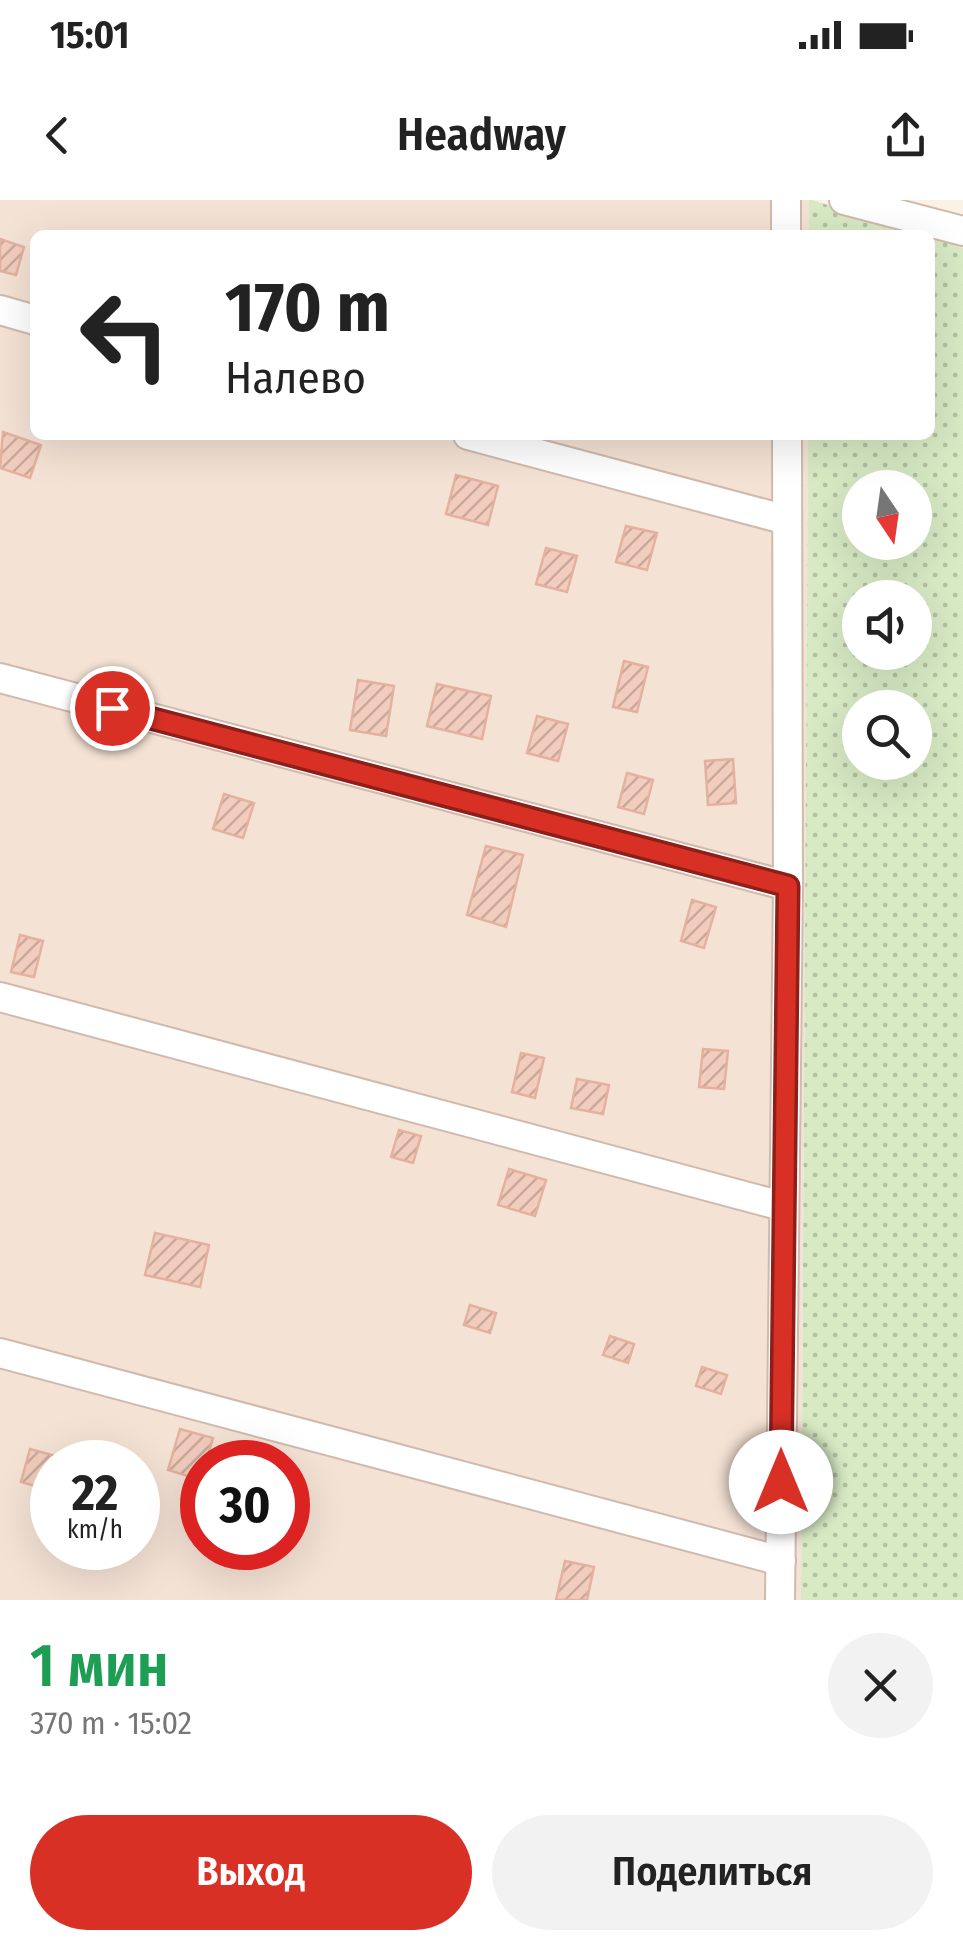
<!DOCTYPE html>
<html lang="ru">
<meta charset="utf-8">
<style>
body{margin:0;font-family:"Fira Sans Condensed",sans-serif;background:#f2f2f2;color:#222;height:100vh;display:flex;flex-direction:column;font-size:38px;white-space:nowrap}
*{box-sizing:border-box;margin:0}
p{font-size:32px;color:#767676}
.icon{flex:none;width:55px;height:55px;fill:none;stroke:currentColor;stroke-width:2;stroke-linecap:round;stroke-linejoin:round}
.map{position:relative;height:1400px;overflow:hidden}
.details{display:flex;flex-direction:column;background:#fff;flex:1}
.details>*{flex:none}
.hud{position:absolute;left:30px;top:30px;width:905px;height:210px;border-radius:15px;box-shadow:0 10px 40px #0002;background:#fff;color:#222;overflow:hidden}
.needle{width:65px;rotate:167deg}
.tools{position:absolute;left:842px;top:270px;display:grid;gap:20px}
.tools a{display:grid;place-items:center;width:90px;height:90px;border-radius:50%;background:#fff;box-shadow:0 10px 40px #0002;font-size:50px}
.speed{position:absolute;left:30px;top:1240px;display:flex;gap:20px;font-size:50px;font-weight:700;text-align:center}
.speed>*{display:grid;place-content:center;width:130px;height:130px;border-radius:50%;background:#fff;box-shadow:0 10px 40px #0002;line-height:1}
.speed small{font-size:25px;font-weight:400}
.speed .limit{border:15px solid #d22;background:#fff;color:#111}
.pin{position:absolute;display:grid;place-items:center;width:85px;height:85px;color:#fff;margin:-42px;border:5px solid #fff;border-radius:50%;box-shadow:0 2px 10px #0007}
.me{position:absolute;width:110px;margin:-55px;rotate:0deg;stroke-linejoin:round;filter:drop-shadow(0 0 8px #0008)}
.turn{display:flex;align-items:center;gap:35px;height:210px;padding:0 30px;font-size:45px}
.turn .icon{width:130px;height:130px;stroke-width:2.5}
.turn b{display:block;font-size:70px;line-height:85px}
.round{display:grid;place-items:center;flex:none;width:105px;height:105px;border-radius:52px;background:#f2f2f2}
.summary{display:flex;align-items:center;justify-content:space-between;height:170px;padding:0 30px}
h1{font-size:60px;font-weight:600;line-height:75px;color:#1e9e55}
.action{display:flex;gap:20px;margin-top:auto;padding:20px 30px}
.action a{flex:1;height:115px;border-radius:60px;background:#d93025;color:#fff;font-size:40px;font-weight:600;line-height:115px;text-align:center}
.action a+a{background:#f2f2f2;color:#222}
.status{display:flex;justify-content:space-between;align-items:center;height:70px;padding:0 50px;background:#fff;direction:ltr}
.status svg{height:28px;fill:currentColor}
header{display:flex;justify-content:space-between;align-items:center;height:130px;padding:0 30px;background:#fff;font-size:45px;font-weight:600}
.map>svg:first-child{display:block}
.residential{fill:#f4e2d4;fill-rule:evenodd}
.grass{fill:url(#grass-dots);fill-rule:evenodd}
.building{fill:url(#building-hatch);stroke:#e4b19e;stroke-width:2.5}
.lines{fill:none;stroke-linecap:round;stroke-linejoin:round}
.minor-casing{stroke:#d0baae;stroke-width:32}
.minor{stroke:#fff;stroke-width:28}
.route-casing{stroke:#8d1f18;stroke-width:25}
.route{stroke:#d93025;stroke-width:18}
</style>
<div class="status"><b>15:01</b><svg viewBox="0 0 49 12"><path d="M0 12V9h3v3zM5 12V6h3v6zM10 12V3h3v9zM15 12V0h3v12zM26 1h20v11H26zM47 4h2v5h-2z"/></svg></div>
<header><svg class="icon" aria-label="back" viewBox="0 0 24 24"><path d="M15 5l-7 7 7 7"/></svg>Headway<svg class="icon" aria-label="share" viewBox="0 0 24 24"><path d="M12 15V3M7 8l5-5 5 5M5 13v7h14v-7"/></svg></header>
<div class="map">
<svg width="963" height="1400" viewBox="0 0 963 1400">
<defs>
<pattern id="grass-dots" width="8" height="8" patternUnits="userSpaceOnUse" patternTransform="scale(2.5)"><rect width="8" height="8" fill="#d7eac4"/><path d="M2 2h.1M6 6h.1" fill="none" stroke="#b3c0a1" stroke-width="1.8" stroke-linecap="round"/></pattern>
<pattern id="building-hatch" width="6" height="6" patternUnits="userSpaceOnUse" patternTransform="scale(2.5)"><rect width="6" height="6" fill="#f2cdbd"/><path d="M-1 1l2-2M0 6l6-6M5 7l2-2" fill="none" stroke="#c9a99c"/></pattern>
</defs>
<rect width="100%" height="100%" fill="#fcf1e6"/>
<path class="residential" d="M0,0H809V35H35V235H808L801,1400H0ZM52,1262H138V1348H52ZM202,1262H288V1348H202Z"/>
<g class="grass">
<path d="M809,0H812L923,35H809Z"/>
<path d="M930,37L963,48V1400H801L808,235H930ZM860,288H915V342H860ZM860,398H915V452H860ZM860,508H915V562H860Z"/>
</g>
<g class="building">
<path d="M0,39L24,47L16,75L0,71Z"/>
<path d="M3,232L41,245L30,278L0,268Z"/>
<path d="M456,275L498,286L488,325L446,314Z"/>
<path d="M626,326L657,333L647,370L616,362Z"/>
<path d="M546,348L577,356L567,392L536,384Z"/>
<path d="M624,461L648,467L637,512L613,507Z"/>
<path d="M358,480L394,486L386,536L350,530Z"/>
<path d="M437,484L491,496L482,539L427,526Z"/>
<path d="M537,516L568,524L558,561L527,553Z"/>
<path d="M733,559L736,603L708,605L705,561Z"/>
<path d="M627,573L653,580L644,614L618,607Z"/>
<path d="M224,594L254,603L243,638L213,629Z"/>
<path d="M486,646L523,655L506,727L467,715Z"/>
<path d="M692,700L716,707L704,748L681,741Z"/>
<path d="M20,735L43,741L34,777L11,772Z"/>
<path d="M703,849L728,851L724,889L699,887Z"/>
<path d="M521,853L544,858L535,898L512,892Z"/>
<path d="M577,879L609,885L603,914L571,908Z"/>
<path d="M399,930L421,936L413,963L391,957Z"/>
<path d="M509,969L546,980L535,1016L498,1005Z"/>
<path d="M155,1033L209,1045L200,1087L145,1075Z"/>
<path d="M470,1105L496,1113L490,1133L464,1125Z"/>
<path d="M610,1136L634,1144L628,1163L603,1155Z"/>
<path d="M702,1167L727,1175L721,1194L696,1186Z"/>
<path d="M180,1229L213,1238L206,1262H202L201,1280L168,1270Z"/>
<path d="M30,1249L56,1256L46,1289L21,1282Z"/>
<path d="M565,1361L594,1367L587,1400H556Z"/>
</g>
<g class="lines">
<g class="minor-casing">
<g id="minor">
<path d="M786,0V35"/>
<path d="M844,0L963,31"/>
<path d="M0,110L35,120"/>
<path d="M468,235L787,320"/>
<path d="M0,478L788,686"/>
<path d="M0,797L782,1006"/>
<path d="M0,1153L781,1361"/>
<path d="M780,1400L788,686L787,235"/>
</g>
</g>
<use href="#minor" class="minor"/>
</g>
<g class="lines">
<g class="route-casing">
<path id="route" d="M112,508L788,686L781,1282"/>
</g>
<use href="#route" class="route"/>
</g>
</svg>
<div class="tools">
<a><svg class="needle" viewBox="-14 -14 28 28"><path d="M0-13l5 13h-10z" fill="#e53935"/><path d="M0 13l5-13h-10z" fill="#767676"/></svg></a>
<a><svg class="icon" aria-label="sound" viewBox="0 0 24 24"><path d="M4 9h4l5-4v14l-5-4H4zM17 9q2 3 0 6"/></svg></a>
<a><svg class="icon" aria-label="search" viewBox="0 0 24 24"><circle cx="10" cy="10" r="6"/><path d="M15 15l6 6"/></svg></a>
</div>
<div class="speed"><div>22<small>km/h</small></div><div class="limit">30</div></div>
<div class="pin" style="left:112px;top:508px;background:#d93025"><svg class="icon" aria-label="arrive" viewBox="0 0 24 24"><path d="M6 21V4h12l-3 4 3 4H6"/></svg></div>
<svg class="me" style="left:781px;top:1282px" viewBox="-20 -20 40 40"><circle r="19" fill="#fff"/><path d="M0-13L10 11 0 6-10 11z" fill="#d93025"/></svg>
<div class="hud">
<div class="turn"><svg class="icon" aria-label="left" viewBox="0 0 24 24"><path d="M17 20v-9H6M10 6l-5 5 5 5"/></svg><div><b>170 m</b>Налево</div></div>
</div>
</div>
<section class="details">
<div class="summary"><div><h1>1 мин</h1><p>370 m · 15:02</p></div><a class="round"><svg class="icon" aria-label="close" viewBox="0 0 24 24"><path d="M6 6l12 12M18 6L6 18"/></svg></a></div>
<div class="action"><a>Выход</a><a>Поделиться</a></div>
</section>
